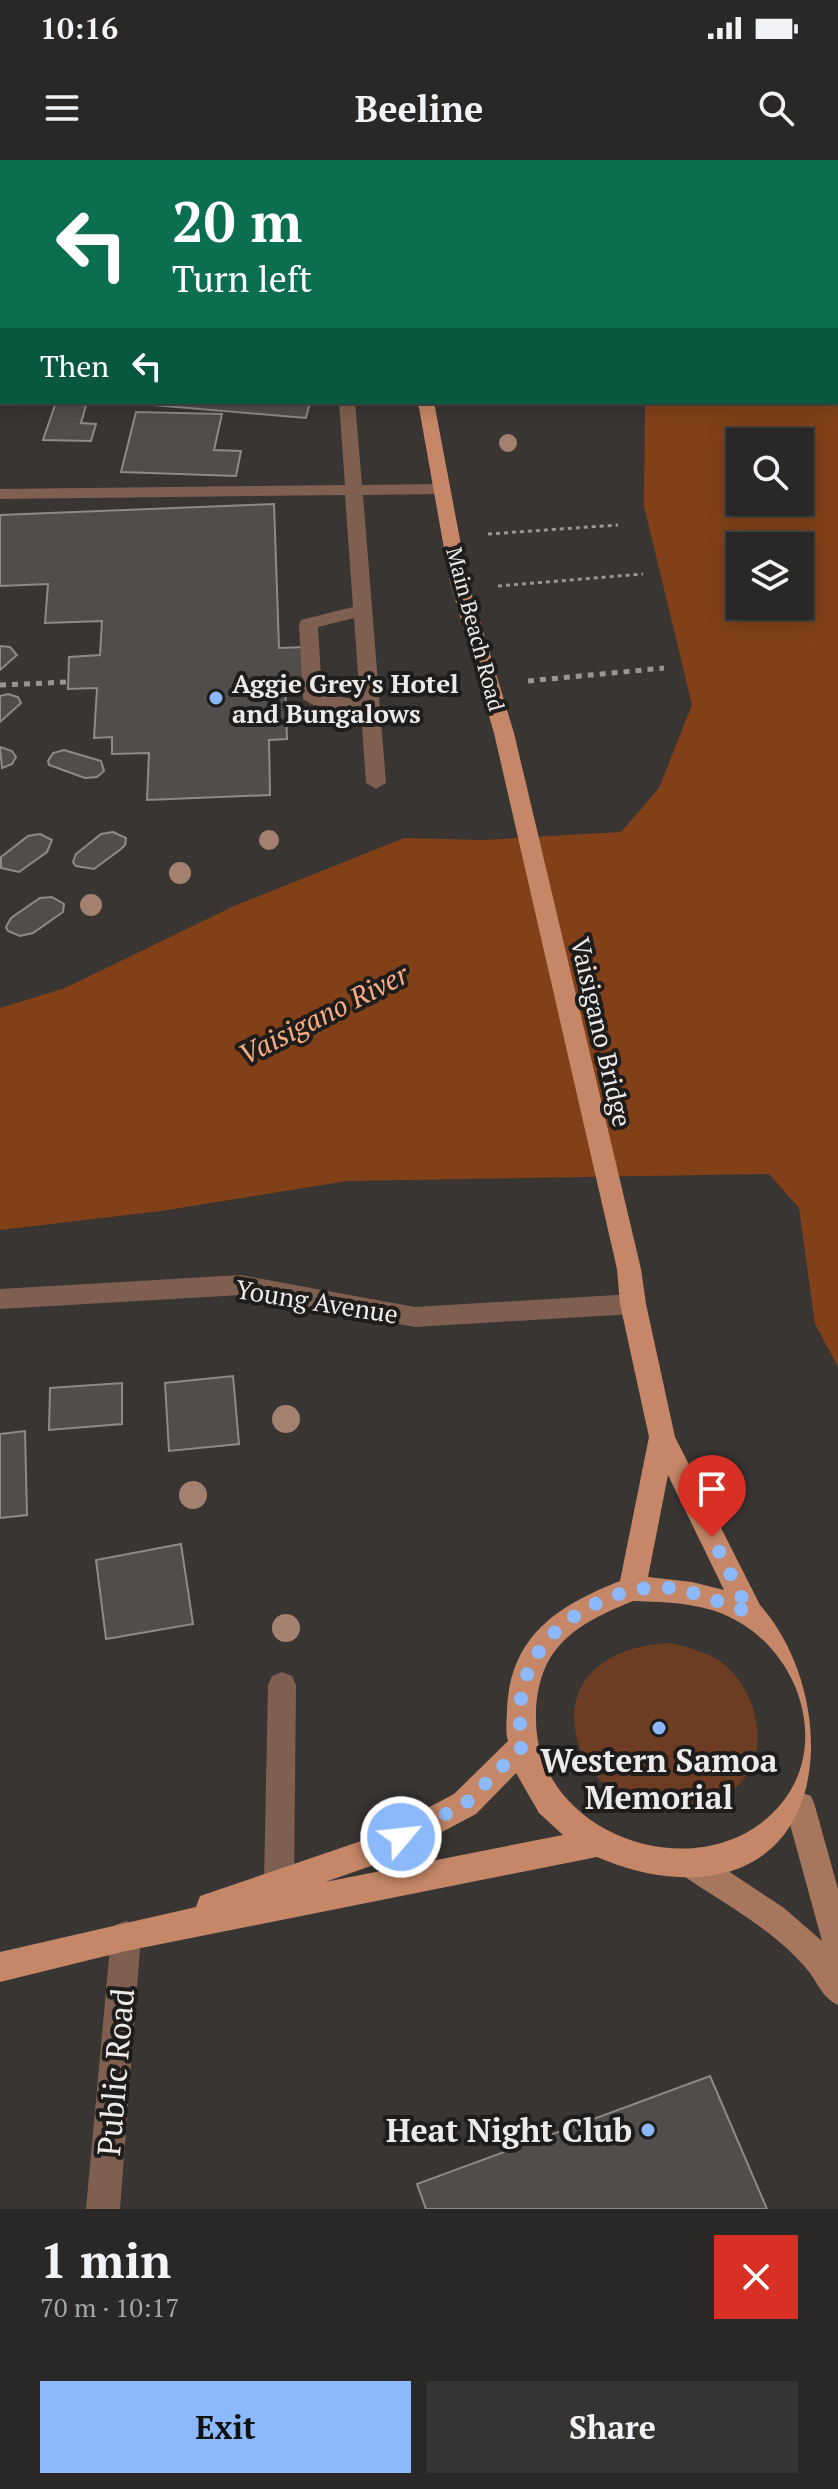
<!DOCTYPE html>
<meta charset="utf-8">
<style>
body{margin:0;font-family:"PT Serif",serif;background:#363432;color:#f1f3f6;height:100vh;display:flex;flex-direction:column;font-size:30px;white-space:nowrap}
*{box-sizing:border-box;margin:0}
p{font-size:26px;color:#a5a6a7}
.icon{flex:none;width:44px;height:44px;fill:none;stroke:currentColor;stroke-width:2;stroke-linecap:round;stroke-linejoin:round}
.map{position:relative;height:2049px;overflow:hidden}
.sheet{display:flex;flex-direction:column;background:#2a2826;flex:1}
.sheet>*{flex:none}
.guide{position:absolute;left:0px;top:0px;width:838px;height:244px;box-shadow:0 4px 20px #0003,0 0 0 2px #464443;background:#0b6e4f;color:#fff;overflow:hidden}
.tools{position:absolute;left:726px;top:268px;display:grid;gap:16px}
.tools a{display:grid;place-items:center;width:88px;height:88px;border-radius:0px;background:#2a2826;box-shadow:0 4px 20px #0003,0 0 0 2px #464443;font-size:40px}
.pin{position:absolute;display:grid;place-items:center;width:68px;height:68px;color:#fff;margin:-82px -34px;border-radius:50% 50% 50% 0;rotate:-45deg;box-shadow:0 0 8px #0007}
.pin .icon{rotate:45deg}
.me{position:absolute;width:88px;margin:-44px;rotate:62deg;stroke-linejoin:round;filter:drop-shadow(0 0 6px #0008)}
.turn{display:flex;align-items:center;gap:28px;height:168px;padding:0 40px;font-size:36px}
.turn .icon{width:104px;height:104px;stroke-width:2.5}
.turn b{display:block;font-size:56px;line-height:68px}
.then{display:flex;align-items:center;height:76px;padding:0 40px;background:#0003;gap:16px;font-size:30px}
.round{display:grid;place-items:center;flex:none;width:84px;height:84px;border-radius:0px;background:#363432}
.overview{display:flex;align-items:center;justify-content:space-between;height:136px;padding:0 40px}
h1{font-size:48px;font-weight:700;line-height:60px}
.button{display:flex;gap:16px;margin-top:auto;padding:16px 40px}
.button a{flex:1;height:92px;border-radius:0px;background:#8cb9fc;color:#111;font-size:32px;font-weight:700;line-height:92px;text-align:center}
.button a+a{background:#363432;color:#f1f3f6}
.status{display:flex;justify-content:space-between;align-items:center;height:56px;padding:0 40px;background:#2a2826;direction:ltr}
.status svg{height:22px;fill:currentColor}
header{display:flex;justify-content:space-between;align-items:center;height:104px;padding:0 40px;background:#2a2826;font-size:36px;font-weight:700}
.map>svg:first-child{display:block}
.green{fill:#6c3d23}
.water{fill:#824018;fill-rule:evenodd}
.building{fill:#504d4b;stroke:#8d8a88;stroke-width:2}
.lines{fill:none;stroke-linecap:round;stroke-linejoin:round}
.path-far1{stroke:#989694;stroke-width:3;stroke-dasharray:4 4;stroke-linecap:butt}
.path{stroke:#989694;stroke-width:5;stroke-dasharray:6 6;stroke-linecap:butt}
.lane{fill:#7e5f50;fill-rule:evenodd}
.street{fill:#7e5f50;fill-rule:evenodd}
.secondary{fill:#a6765d;fill-rule:evenodd}
.primary{fill:#c58767;fill-rule:evenodd}
.tree{fill:#a3806f}
.route{stroke:#8cb9fc;stroke-width:14;stroke-dasharray:0 25.2}
.poi-dot{fill:#8cb9fc;stroke:#1e1d1c;stroke-width:3}
.labels{text-anchor:middle;dominant-baseline:central;stroke-width:8;stroke-linejoin:round;paint-order:stroke}
.far-street-label{font-size:22px;fill:#edebea;stroke:#1e1d1c}
.poi-label{font-size:26px;font-weight:bold;fill:#edebea;stroke:#1e1d1c;text-anchor:start}
.street-label{font-size:26px;fill:#edebea;stroke:#1e1d1c}
.water-label{font-size:28px;font-style:italic;fill:#fbac83;stroke:#1e1d1c}
.near-poi-label{font-size:32px;font-weight:bold;fill:#edebea;stroke:#1e1d1c}
.near-street-label{font-size:32px;fill:#edebea;stroke:#1e1d1c}
</style>
<div class="status"><b>10:16</b><svg viewBox="0 0 49 12"><path d="M0 12V9h3v3zM5 12V6h3v6zM10 12V3h3v9zM15 12V0h3v12zM26 1h20v11H26zM47 4h2v5h-2z"/></svg></div>
<header><svg class="icon" aria-label="menu" viewBox="0 0 24 24"><path d="M4 6h16M4 12h16M4 18h16"/></svg>Beeline<svg class="icon" aria-label="search" viewBox="0 0 24 24"><circle cx="10" cy="10" r="6"/><path d="M15 15l6 6"/></svg></header>
<div class="map">
<svg width="838" height="2049" viewBox="0 0 838 2049">
<rect width="100%" height="100%" fill="#383533"/>
<path class="green" d="M670,1483C690,1488 710,1492 726,1506C761,1537 774,1604 728,1633C595,1715 490,1492 670,1483Z"/>
<path class="water" d="M741,0H838V1207L815,1164L799,1048L769,1014L347,1021L161,1051L0,1070V848L65,828L234,746L404,678L483,680L621,672L659,628L692,545L644,346L645,242H836V2ZM740,282H800V342H740ZM740,386H800V446H740Z"/>
<g class="building">
<path d="M0,0H220L223,2H2V57Z"/>
<path d="M10,0H127L6,2Z"/>
<path d="M300,0H392L297,2Z"/>
<path d="M56,242H87L81,263L96,264L91,281L43,280Z"/>
<path d="M117,242H310L306,258Z"/>
<path d="M136,252L222,254L214,290L241,291L236,316L121,312Z"/>
<path d="M274,344L279,488L305,487L307,521L285,522L287,579L269,580L270,635L147,640L149,593L112,594V577L94,578L97,528L68,529L69,497L100,495L102,461L45,463L48,424L0,426V355Z"/>
<path d="M0,486L10,487L17,495L0,510Z"/>
<path d="M8,534L18,537L21,543L0,562V536Z"/>
<path d="M0,587L12,591L16,597L12,604L2,608Z"/>
<path d="M64,590L101,601L104,611L97,617L85,618L49,605L48,601L53,593Z"/>
<path d="M113,672L126,678L125,685L121,689L94,709L76,706L73,702L76,694L101,674Z"/>
<path d="M40,674L52,680L47,692L19,712L1,708V697L28,676Z"/>
<path d="M52,737L64,744L63,752L33,773L20,776L8,771L6,767L11,758L40,738Z"/>
<path d="M233,1216L239,1284L169,1291L165,1223Z"/>
<path d="M122,1223V1264L49,1270L50,1228Z"/>
<path d="M25,1271L27,1355L0,1358V1274Z"/>
<path d="M181,1384L193,1464L106,1479L96,1400Z"/>
<path d="M710,1916L767,2049H426L417,2024Z"/>
</g>
<g class="lines">
<g class="path-far1">
<path d="M488,374L618,365"/>
<path d="M498,426L643,414"/>
</g>
<g class="path">
<path d="M528,521L664,508"/>
<path d="M0,525L68,522"/>
</g>
<g class="lane">
<path d="M457,0H472L471,2Z"/>
<path d="M339,242H355L362,325L442,324L451,329L442,334L363,335L386,623L376,629L366,623L361,552L313,545L303,539L299,464L301,460L353,447L345,335L0,339V329L345,325ZM354,458L360,540L322,534L318,467Z"/>
<path d="M282,1512L292,1516L296,1525L294,1722L290,1732L279,1737L268,1732L264,1722L268,1525L272,1516Z"/>
</g>
<g class="street">
<path d="M241,1115L415,1147L633,1134L642,1137L646,1144L642,1151L633,1154L415,1167L241,1135L0,1149V1129Z"/>
<path d="M126,1761L137,1765L141,1776L120,2049H86L111,1776L115,1765Z"/>
</g>
<path class="secondary" d="M800,1632L811,1636L815,1646L838,1729V1845C821,1837 818,1822 806,1808C774,1770 723,1743 682,1715L678,1705L682,1695L693,1691L704,1695L784,1748L822,1781L785,1646L789,1636Z"/>
<path class="primary" d="M418,242H434L468,422L514,573L641,1109L646,1144L675,1277L760,1445C838,1533 838,1724 679,1717C650,1716 624,1708 597,1697L126,1791L0,1822V1792L196,1747L200,1736L373,1677L454,1634L508,1581C505,1571 507,1560 507,1550C510,1476 557,1446 620,1421L649,1277L620,1144L617,1109L494,573L450,422ZM668,1315L724,1430L692,1422L648,1417ZM633,1441C668,1442 708,1443 739,1462C801,1498 829,1586 781,1644C705,1735 533,1677 536,1556C537,1488 574,1465 633,1441ZM516,1613L539,1653L563,1675L325,1722L391,1699L476,1654Z"/>
</g>
<g class="tree">
<circle cx="508" cy="283" r="9"/>
<circle cx="269" cy="680" r="10"/>
<circle cx="180" cy="713" r="11"/>
<circle cx="91" cy="745" r="11"/>
<circle cx="286" cy="1259" r="14"/>
<circle cx="193" cy="1335" r="14"/>
<circle cx="286" cy="1468" r="14"/>
</g>
<g class="lines">
<path class="route" d="M401,1677L465,1644L523,1586C508,1516 546,1462 611,1437C631,1429 656,1425 678,1429C701,1434 726,1445 749,1452L712,1377"/>
</g>
<g class="poi-dot">
<circle cx="216" cy="538" r="8"/>
<circle cx="659" cy="1568" r="8"/>
<circle cx="648" cy="1970" r="8"/>
</g>
<g class="labels">
<g class="far-street-label">
<text transform="translate(476 469) rotate(75)">Main Beach Road</text>
</g>
<g class="poi-label">
<text x="232" y="523">Aggie Grey's Hotel<tspan x="232" dy="30">and Bungalows</tspan></text>
</g>
<g class="street-label">
<text transform="translate(602 872) rotate(77)">Vaisigano Bridge</text>
<text transform="translate(317 1141) rotate(9)">Young Avenue</text>
</g>
<g class="water-label">
<text transform="translate(323 854) rotate(-27)">Vaisigano River</text>
</g>
<g class="near-poi-label">
<text x="659" y="1600">Western Samoa<tspan x="659" dy="37">Memorial</tspan></text>
<text x="632" y="1970" text-anchor="end">Heat Night Club</text>
</g>
<g class="near-street-label">
<text transform="translate(115 1912) rotate(-85)">Public Road</text>
</g>
</g>
</svg>
<div class="tools">
<a><svg class="icon" aria-label="search" viewBox="0 0 24 24"><circle cx="10" cy="10" r="6"/><path d="M15 15l6 6"/></svg></a>
<a><svg class="icon" aria-label="layers" viewBox="0 0 24 24"><path d="M12 4l9 5-9 5-9-5zM3 14l9 5 9-5"/></svg></a>
</div>
<div class="pin" style="left:712px;top:1377px;background:#d93025"><svg class="icon" aria-label="arrive" viewBox="0 0 24 24"><path d="M6 21V4h12l-3 4 3 4H6"/></svg></div>
<svg class="me" style="left:401px;top:1677px" viewBox="-20 -20 40 40"><circle r="17" fill="#8cb9fc" stroke="#fff" stroke-width="3"/><path d="M0-11L8 9 0 5-8 9z" fill="#fff"/></svg>
<div class="guide">
<div class="turn"><svg class="icon" aria-label="left" viewBox="0 0 24 24"><path d="M17 20v-9H6M10 6l-5 5 5 5"/></svg><div><b>20 m</b>Turn left</div></div>
<div class="then">Then<svg class="icon" aria-label="left" viewBox="0 0 24 24"><path d="M17 20v-9H6M10 6l-5 5 5 5"/></svg></div>
</div>
</div>
<section class="sheet">
<div class="overview"><div><h1>1 min</h1><p>70 m · 10:17</p></div><a class="round" style="background:#d93025;color:#fff"><svg class="icon" aria-label="close" viewBox="0 0 24 24"><path d="M6 6l12 12M18 6L6 18"/></svg></a></div>
<div class="button"><a>Exit</a><a>Share</a></div>
</section>
